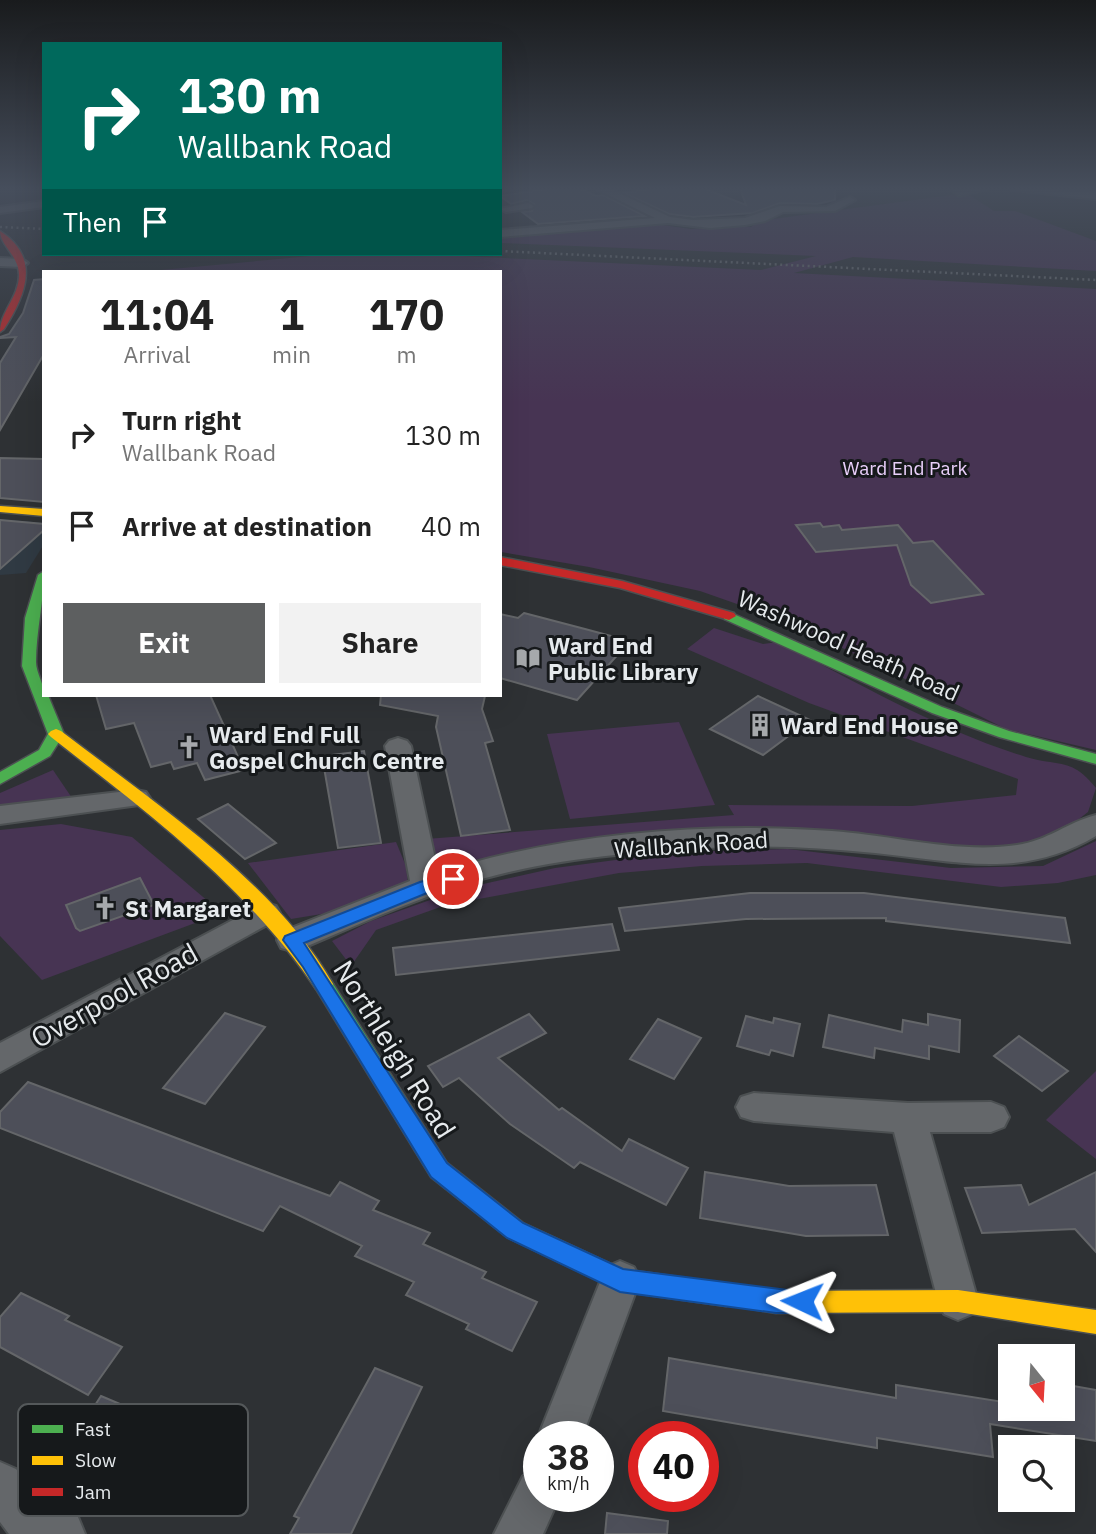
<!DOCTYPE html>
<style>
body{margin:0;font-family:"IBM Plex Sans",sans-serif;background:#f2f2f2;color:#222;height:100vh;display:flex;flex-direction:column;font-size:26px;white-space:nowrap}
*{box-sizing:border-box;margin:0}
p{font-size:23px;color:#767676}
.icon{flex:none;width:38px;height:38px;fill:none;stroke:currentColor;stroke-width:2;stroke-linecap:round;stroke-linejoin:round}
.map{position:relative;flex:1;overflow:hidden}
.panel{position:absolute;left:42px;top:270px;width:460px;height:427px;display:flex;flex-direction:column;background:#fff;border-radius:0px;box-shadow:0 7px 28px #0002}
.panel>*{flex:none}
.top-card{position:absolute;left:42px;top:42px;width:460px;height:214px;border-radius:0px;box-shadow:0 7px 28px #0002;background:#00695c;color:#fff;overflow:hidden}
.needle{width:46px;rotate:162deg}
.buttons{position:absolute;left:998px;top:1344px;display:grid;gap:14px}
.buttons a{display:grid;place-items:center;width:77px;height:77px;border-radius:0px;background:#fff;box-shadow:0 7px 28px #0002;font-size:35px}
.speed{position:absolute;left:523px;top:1421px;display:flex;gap:14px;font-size:35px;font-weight:700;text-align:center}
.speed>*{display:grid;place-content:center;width:91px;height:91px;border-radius:50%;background:#fff;box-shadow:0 7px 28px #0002;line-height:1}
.speed small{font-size:18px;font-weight:400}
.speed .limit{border:10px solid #d22;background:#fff;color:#111}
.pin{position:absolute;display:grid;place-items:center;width:60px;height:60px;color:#fff;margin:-30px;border:4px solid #fff;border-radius:50%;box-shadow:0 2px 7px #0007}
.me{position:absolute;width:77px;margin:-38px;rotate:272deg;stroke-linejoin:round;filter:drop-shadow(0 0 5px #0008)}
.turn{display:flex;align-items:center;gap:24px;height:147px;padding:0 21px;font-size:32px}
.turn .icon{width:91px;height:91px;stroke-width:2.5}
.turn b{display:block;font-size:49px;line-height:60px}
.then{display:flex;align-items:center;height:66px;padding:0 21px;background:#0003;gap:14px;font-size:26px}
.eta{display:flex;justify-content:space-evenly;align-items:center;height:119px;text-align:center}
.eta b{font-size:42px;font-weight:700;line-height:49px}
.cta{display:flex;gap:14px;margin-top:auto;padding:14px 21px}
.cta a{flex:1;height:80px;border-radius:0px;background:#5d5f60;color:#fff;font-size:28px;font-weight:700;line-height:80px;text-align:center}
.cta a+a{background:#f2f2f2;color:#222}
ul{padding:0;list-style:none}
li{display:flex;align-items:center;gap:21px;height:91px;padding:0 21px}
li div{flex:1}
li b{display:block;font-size:26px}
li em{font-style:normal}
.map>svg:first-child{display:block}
.built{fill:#303a43}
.green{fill:#473453}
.building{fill:#4d4f59;stroke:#646669;stroke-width:2}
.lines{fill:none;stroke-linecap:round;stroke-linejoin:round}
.street-casing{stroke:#4c5052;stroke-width:4}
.fast-casing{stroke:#4c5052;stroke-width:3}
.slow-casing{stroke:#4c5052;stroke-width:3}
.jam-casing{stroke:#4c5052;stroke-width:3}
.street{fill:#64676a;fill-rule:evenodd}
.fast{fill:#4caf50;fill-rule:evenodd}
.slow{fill:#ffc107;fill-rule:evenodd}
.jam{fill:#c62828;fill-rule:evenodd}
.rail{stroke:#6a6d6f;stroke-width:2.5;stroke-dasharray:2 3.5;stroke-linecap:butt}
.route{fill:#1a73e8;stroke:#114b97;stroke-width:2}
.labels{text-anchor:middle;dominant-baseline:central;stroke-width:6;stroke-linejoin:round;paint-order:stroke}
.far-park-label{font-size:19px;fill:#ead0fb;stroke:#16191b}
.poi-label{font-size:23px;font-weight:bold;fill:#e6eaed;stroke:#16191b;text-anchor:start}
.street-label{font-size:23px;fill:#e6eaed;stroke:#16191b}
.near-street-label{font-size:28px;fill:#e6eaed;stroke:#16191b}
.key{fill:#16191b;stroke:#54585a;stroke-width:2}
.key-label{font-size:19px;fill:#e6eaed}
</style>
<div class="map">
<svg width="1096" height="1534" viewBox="0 0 1096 1534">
<rect width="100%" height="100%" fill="#2e3134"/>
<path class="built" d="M0,519L44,523V544L26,573L0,575Z"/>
<g class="green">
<path d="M951,195L971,196L994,211H1015L1096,241V271L853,257L794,273L1096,289V750L1006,729L794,624L700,591L589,567L501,552L500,271H150L333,254H416L761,270L816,256L501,243V238L662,225L691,229L730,225L751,227L759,221Z"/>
<path d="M714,628L763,644L778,642C858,683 939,730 1026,757C1060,767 1071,757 1096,788L1088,812L1057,836L1007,848H958L826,831L508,857L451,867L438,864L430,854L426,839L734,815L728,805L912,806L1016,795L1018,779L809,703L687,649Z"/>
<path d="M679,722L715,805L570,819L547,734Z"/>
<path d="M53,770L72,798L0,808V793Z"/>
<path d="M61,824L132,837L222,913L42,980L0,936V830Z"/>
<path d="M1096,841V875L1058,883L1001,887L807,863L702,866L619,873L446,905L376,930L351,966L332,941L371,921L461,889L555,868L676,852L788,849L951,868L1043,866Z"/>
<path d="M396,842L406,866L408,885L340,911L291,919L248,863Z"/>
<path d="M1096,1071V1159L1046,1120Z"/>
</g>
<g class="building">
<path d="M562,187H576L596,196L603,195L645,216L538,224L522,212L532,211L534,204L527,200L511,204L500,196Z"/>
<path d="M666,187H700L746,205L740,188L835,189V200L817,204L780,203L753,213L693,217L669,214L624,193Z"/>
<path d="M44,279V354L0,430V363L16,337L0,338V337L9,334L23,313L34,280Z"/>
<path d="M0,458L44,459V502L0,498Z"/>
<path d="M0,520L44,524V530L0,569Z"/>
<path d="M820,523L823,527L839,525L842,530L898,525L913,543L933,541L983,594L931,603L911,585L897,545L816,552L796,525Z"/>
<path d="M524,613L585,629L630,641L577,700L500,678V614L518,618Z"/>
<path d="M96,695H210L244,770L205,780L197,763L174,769L171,762L151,767L134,723L106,729Z"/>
<path d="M381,695L485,696L482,709L493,741L485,743L510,830L461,836L436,727L438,716L380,705Z"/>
<path d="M758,696L810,720L763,755L710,729Z"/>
<path d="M364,751L381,843L338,848L322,756Z"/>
<path d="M228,804L276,843L245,859L198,819Z"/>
<path d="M140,878L154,905L80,931L76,928L66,905Z"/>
<path d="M750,893H864L1065,918L1070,943L886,921V918L746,919L625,931L619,908Z"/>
<path d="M612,924L619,950L396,975L393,948Z"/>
<path d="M225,1013L265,1027L205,1104L163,1088Z"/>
<path d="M529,1014L546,1033L498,1058L559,1110L562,1108L622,1151L629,1139L688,1168L666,1205L580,1162L574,1168L510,1124L459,1078L443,1087L428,1066Z"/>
<path d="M928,1014L960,1020L959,1052L929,1046V1059L875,1048L874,1058L823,1047L829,1015L902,1032L903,1020L928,1025Z"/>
<path d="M746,1016L773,1023L774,1018L800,1024L793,1056L771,1050L769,1055L737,1046Z"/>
<path d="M658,1019L701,1038L674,1079L630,1059Z"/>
<path d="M1019,1036L1068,1071L1042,1091L994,1056Z"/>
<path d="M28,1082L330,1196L340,1182L379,1201L373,1210L430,1233L423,1244L486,1272L482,1278L537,1302L512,1351L466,1329L469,1324L406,1295L414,1282L355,1256L362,1246L280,1206L263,1231L0,1128V1112Z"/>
<path d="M705,1172L789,1186L876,1185L888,1235L806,1236L700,1218Z"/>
<path d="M1096,1172V1252L1075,1229L982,1233L965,1188L1021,1185L1029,1205Z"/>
<path d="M21,1293L69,1316L65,1320L122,1347L88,1395L0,1347V1317Z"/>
<path d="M669,1358L896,1398V1385L1010,1403V1409H1062V1384L1096,1390V1441L990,1424L993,1457L877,1438V1448L663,1411Z"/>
<path d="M375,1368L422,1387L351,1534H290L299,1518L294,1516Z"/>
<path d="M101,1396L198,1437L178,1473L79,1430Z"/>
<path d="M607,1513L668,1521L667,1534H605Z"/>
</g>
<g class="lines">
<g class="street-casing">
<g id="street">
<path d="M500,187H519L500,192Z"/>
<path d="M592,187H606L670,217L693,220L745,218L780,206L826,207L850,197L855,200L835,211L783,212L765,221L745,225L710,228L668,223L500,237V230L655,218Z"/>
<path d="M949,187H994L959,196Z"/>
<path d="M1008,187L1096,193V199L1013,190Z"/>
<path d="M44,201V207L0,213V207Z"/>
<path d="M528,203L533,206L532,208L506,212L500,209Z"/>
<path d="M0,258L22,259L28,263L22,267L0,266Z"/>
<path d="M398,738L407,741L411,746L438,873C562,833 703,822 832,831C892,835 958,854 1017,845C1047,841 1068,822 1096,815V836C1022,880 955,861 875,853C826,848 776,845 727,847C640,851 548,858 465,884C410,901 357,925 303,948L292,951L281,948L277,940L281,932L410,881L385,746L389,741Z"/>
<path d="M136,790L146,792L150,798L146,804L0,824V806Z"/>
<path d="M265,903L276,906L280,913L276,920L0,1072V1043Z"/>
<path d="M754,1093L908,1103L991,1102L1004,1107L1009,1117L1004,1127L991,1132H930L978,1301L972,1314L958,1320L944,1314L938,1301L894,1132L754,1121L741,1117L736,1107L741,1097Z"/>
<path d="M620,1261L634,1267L640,1280L582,1437H539V1440L538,1437L606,1267Z"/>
<path d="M0,1462L16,1469L43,1501L78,1517L85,1534H9L0,1522Z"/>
<path d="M539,1469V1496H560L543,1534H494L523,1476Z"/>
</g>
</g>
<g class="fast-casing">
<g id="fast">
<path d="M44,571C44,602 36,631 36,662C36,673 44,683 44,695H48L64,734L50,756L0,784V772L39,750L48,734L22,666L25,618L38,575Z"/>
<path d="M729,612L942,707L1009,731L1096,754V764L999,737L932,713L724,619V613Z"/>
<path d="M323,977L330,979L447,1163L523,1223L622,1269L726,1284L735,1287L738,1295L735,1303L726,1306L620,1291L507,1237L431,1177L313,984L316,979Z"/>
</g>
</g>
<g class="slow-casing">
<g id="slow">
<path d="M0,506L44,509V516L0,512Z"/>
<path d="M56,729L61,731C152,801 276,883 333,984L330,989L323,991L316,989C245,885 149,814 51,737L48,734L51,731Z"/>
<path d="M726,1284L776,1291L958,1290L1096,1310V1334L958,1312L776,1313L717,1303L714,1295L717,1287Z"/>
</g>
</g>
<g class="jam-casing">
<g id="jam">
<path d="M0,231C42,258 25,296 4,329L0,332C0,312 19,297 19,275C19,256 0,245 0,231Z"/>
<path d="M500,557L622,581L734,613L736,616L729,620L620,588L500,565Z"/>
</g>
</g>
<use href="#street" class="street"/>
<use href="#fast" class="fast"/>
<use href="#slow" class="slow"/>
<use href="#jam" class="jam"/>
<g class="rail">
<path d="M0,227L44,229"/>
<path d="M500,251L1096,280"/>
</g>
</g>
<linearGradient id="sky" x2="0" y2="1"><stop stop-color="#191b1d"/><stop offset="0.47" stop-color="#464e5c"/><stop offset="1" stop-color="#464e5c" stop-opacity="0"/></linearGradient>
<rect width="1096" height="402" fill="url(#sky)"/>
<path class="route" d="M453,873L459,875L462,879L459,883L432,891L304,943L447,1163L523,1223L623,1269L811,1293L814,1301L811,1310L802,1313H776L620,1292L507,1238L431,1177L303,967L283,940L285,936L420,882Z"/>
<defs>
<g id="library-bare" transform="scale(1.89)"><path d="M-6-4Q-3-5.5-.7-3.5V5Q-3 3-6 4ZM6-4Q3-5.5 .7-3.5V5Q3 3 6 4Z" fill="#a6a9ac" stroke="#16191b" stroke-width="2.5" paint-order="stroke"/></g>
<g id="building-bare" transform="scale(1.89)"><path d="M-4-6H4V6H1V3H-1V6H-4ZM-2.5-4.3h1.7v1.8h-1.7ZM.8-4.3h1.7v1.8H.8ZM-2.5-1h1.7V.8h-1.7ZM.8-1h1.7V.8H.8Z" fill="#a6a9ac" stroke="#16191b" stroke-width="2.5" paint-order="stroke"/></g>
<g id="church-bare" transform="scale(1.89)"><path d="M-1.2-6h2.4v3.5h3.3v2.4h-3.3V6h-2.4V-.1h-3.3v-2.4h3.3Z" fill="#a6a9ac" stroke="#16191b" stroke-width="2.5" paint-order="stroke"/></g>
</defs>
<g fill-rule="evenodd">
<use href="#library-bare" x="528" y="658"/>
<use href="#building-bare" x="760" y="725"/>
<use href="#church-bare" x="189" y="747"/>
<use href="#church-bare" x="105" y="908"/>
</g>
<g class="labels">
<g class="far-park-label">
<text x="905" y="468">Ward End Park</text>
</g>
<g class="poi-label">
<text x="548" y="645">Ward End<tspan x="548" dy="26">Public Library</tspan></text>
<text x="780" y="725">Ward End House</text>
<text x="209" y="734">Ward End Full<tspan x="209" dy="26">Gospel Church Centre</tspan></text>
<text x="125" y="908">St Margaret</text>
</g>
<g class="street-label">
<text transform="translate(849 645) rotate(24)">Washwood Heath Road</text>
<text transform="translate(691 844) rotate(-4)">Wallbank Road</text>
</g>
<g class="near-street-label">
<text transform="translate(114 995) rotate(-29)">Overpool Road</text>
<text transform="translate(395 1049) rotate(58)">Northleigh Road</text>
</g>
</g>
<rect x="18" y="1404" width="230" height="112" rx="10" class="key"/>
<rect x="32" y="1425" width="31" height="8" fill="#4caf50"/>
<rect x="32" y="1456" width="31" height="9" fill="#ffc107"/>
<rect x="32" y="1488" width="31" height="8" fill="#c62828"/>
<g class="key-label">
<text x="75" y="1436">Fast</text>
<text x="75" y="1467">Slow</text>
<text x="75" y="1499">Jam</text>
</g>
</svg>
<div class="buttons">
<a><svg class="needle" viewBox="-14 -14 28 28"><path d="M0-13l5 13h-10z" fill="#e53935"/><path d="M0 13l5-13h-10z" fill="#767676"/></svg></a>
<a><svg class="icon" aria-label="search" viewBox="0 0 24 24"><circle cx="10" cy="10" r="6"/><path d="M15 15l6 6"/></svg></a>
</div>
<div class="speed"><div>38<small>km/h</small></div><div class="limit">40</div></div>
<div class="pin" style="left:453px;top:879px;background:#d93025"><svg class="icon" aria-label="arrive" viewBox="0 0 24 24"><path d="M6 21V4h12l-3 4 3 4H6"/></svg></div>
<svg class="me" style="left:802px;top:1301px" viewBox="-20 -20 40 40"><path d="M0-17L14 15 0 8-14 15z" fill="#1a73e8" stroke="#fff" stroke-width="4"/></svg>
<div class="top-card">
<div class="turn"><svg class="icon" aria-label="right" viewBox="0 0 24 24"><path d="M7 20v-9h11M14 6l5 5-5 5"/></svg><div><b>130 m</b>Wallbank Road</div></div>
<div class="then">Then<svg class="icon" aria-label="arrive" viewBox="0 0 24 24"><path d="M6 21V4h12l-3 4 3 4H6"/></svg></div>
</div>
<section class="panel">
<div class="eta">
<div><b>11:04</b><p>Arrival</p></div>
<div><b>1</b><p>min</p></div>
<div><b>170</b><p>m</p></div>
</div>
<ul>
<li><svg class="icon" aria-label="right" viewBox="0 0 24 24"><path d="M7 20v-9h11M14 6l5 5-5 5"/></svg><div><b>Turn right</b><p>Wallbank Road</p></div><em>130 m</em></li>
<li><svg class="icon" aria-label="arrive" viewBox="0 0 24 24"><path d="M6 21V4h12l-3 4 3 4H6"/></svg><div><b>Arrive at destination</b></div><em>40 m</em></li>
</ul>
<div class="cta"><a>Exit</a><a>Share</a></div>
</section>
</div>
